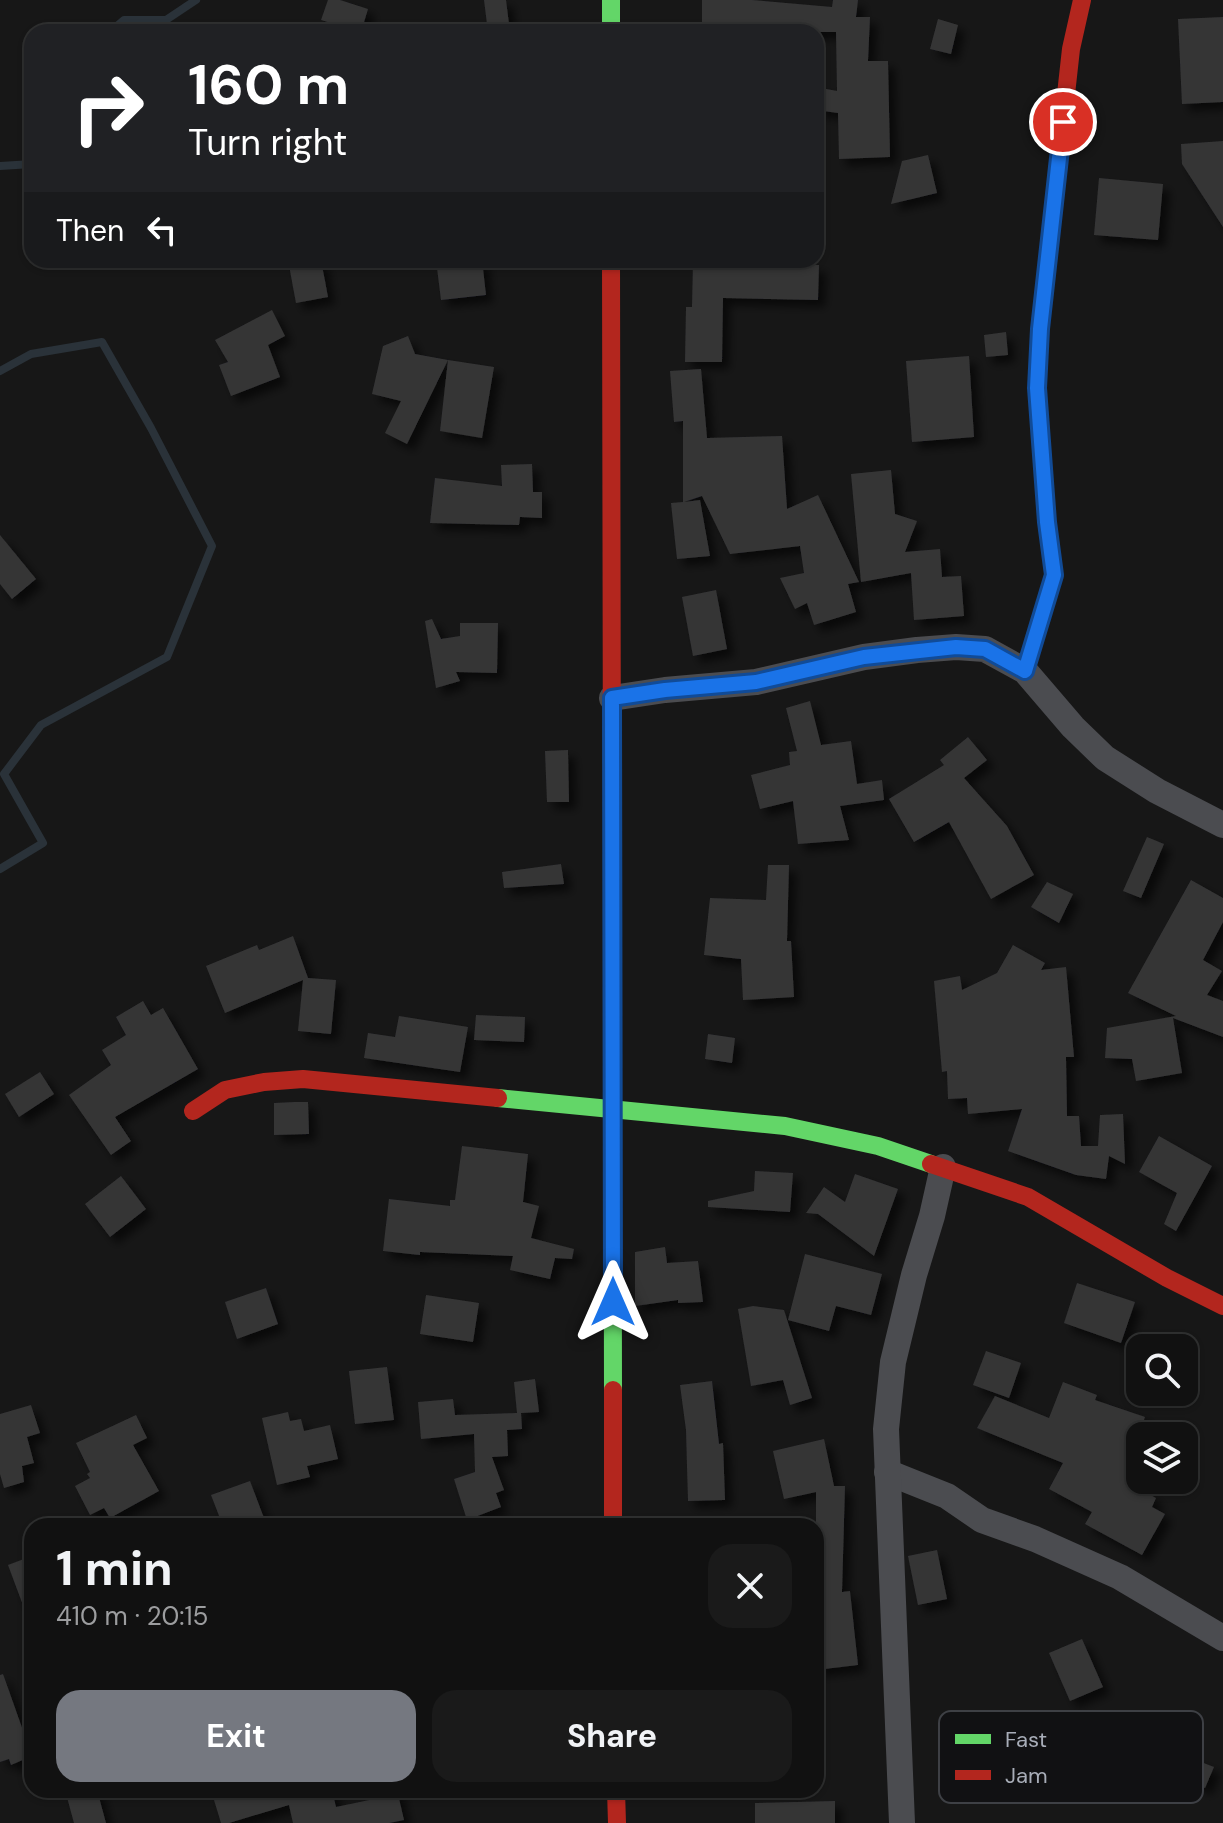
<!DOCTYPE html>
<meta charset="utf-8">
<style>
body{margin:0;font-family:"DM Sans",sans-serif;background:#1a1a1a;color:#f1f3f6;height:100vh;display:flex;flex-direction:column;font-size:30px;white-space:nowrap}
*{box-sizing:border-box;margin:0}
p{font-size:26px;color:#9c9d9f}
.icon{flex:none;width:44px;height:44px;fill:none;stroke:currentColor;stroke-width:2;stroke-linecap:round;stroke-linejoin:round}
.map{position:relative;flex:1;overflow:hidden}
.panel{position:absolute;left:24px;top:1518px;width:800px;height:280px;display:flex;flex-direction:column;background:#111;border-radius:24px;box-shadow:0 2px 6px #0004,0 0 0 2px #303131}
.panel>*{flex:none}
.top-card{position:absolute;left:24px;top:24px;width:800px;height:244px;border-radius:24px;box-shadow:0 2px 6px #0004,0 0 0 2px #303131;background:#202124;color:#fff;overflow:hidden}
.controls{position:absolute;left:1126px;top:1334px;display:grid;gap:16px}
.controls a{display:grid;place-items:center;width:72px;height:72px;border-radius:16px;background:#111;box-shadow:0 2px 6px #0004,0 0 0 2px #303131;font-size:40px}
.pin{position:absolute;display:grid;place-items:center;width:68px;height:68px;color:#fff;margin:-34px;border:4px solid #fff;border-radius:50%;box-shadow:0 2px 8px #0007}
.me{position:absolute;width:88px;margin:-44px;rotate:0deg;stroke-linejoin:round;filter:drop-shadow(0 0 6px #0008)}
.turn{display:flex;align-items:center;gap:28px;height:168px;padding:0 32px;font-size:36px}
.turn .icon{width:104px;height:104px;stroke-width:2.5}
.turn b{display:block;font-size:56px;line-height:68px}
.then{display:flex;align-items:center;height:76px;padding:0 32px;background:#0003;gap:16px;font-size:30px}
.round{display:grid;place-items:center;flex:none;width:84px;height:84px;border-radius:24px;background:#1a1a1a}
.headline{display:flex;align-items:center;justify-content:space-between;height:136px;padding:0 32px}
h1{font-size:48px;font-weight:700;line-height:60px}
.cta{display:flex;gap:16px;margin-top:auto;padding:16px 32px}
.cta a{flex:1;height:92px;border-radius:24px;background:#757880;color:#fff;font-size:32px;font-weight:700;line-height:92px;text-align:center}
.cta a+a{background:#1a1a1a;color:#f1f3f6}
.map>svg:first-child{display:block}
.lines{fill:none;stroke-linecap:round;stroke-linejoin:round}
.stream{stroke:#2a3239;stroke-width:8}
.building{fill:#353536;filter:url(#shadow)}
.street{stroke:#4b4c50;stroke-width:26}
.fast{stroke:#63d668;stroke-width:18}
.jam{stroke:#b3261e;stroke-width:18}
.route-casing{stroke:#114b97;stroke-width:20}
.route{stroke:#1a73e8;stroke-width:14}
.key{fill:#111113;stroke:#3e4045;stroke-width:2}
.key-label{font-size:22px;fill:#a8adb8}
</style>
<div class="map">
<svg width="1223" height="1823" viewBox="0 0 1223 1823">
<defs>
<filter id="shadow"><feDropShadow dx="7" dy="7" stdDeviation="4" flood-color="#0009"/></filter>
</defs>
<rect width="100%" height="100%" fill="#171717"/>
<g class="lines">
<g class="stream">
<path d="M110,32L124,20H166L196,0"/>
<path d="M0,166L32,164"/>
<path d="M0,371L31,354L102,342L151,428L212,546L167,657L41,725L4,774L43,843L0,869"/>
</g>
</g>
<g class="building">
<path d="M328,0H340L368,9L361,32L321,20Z"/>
<path d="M484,0H506L510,32H488Z"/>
<path d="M702,0H752L832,7L833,0H858L856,17H870L868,61H888L890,157L839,159L838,113L816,110V87L837,91L836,32H702Z"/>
<path d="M1223,17V102L1182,104L1178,19Z"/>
<path d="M938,19L958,25L951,54L930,49Z"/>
<path d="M1223,141V227L1182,164L1181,144Z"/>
<path d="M928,155L937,193L891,204L902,161Z"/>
<path d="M1099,178L1163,184L1158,240L1094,235Z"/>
<path d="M288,260H321L328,297L296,303Z"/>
<path d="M436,260H482L486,295L441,300Z"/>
<path d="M693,262L819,265L818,300L723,298L722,362H685L686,307H692Z"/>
<path d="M272,310L285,336L268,345L280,377L231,396L219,365L228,362L215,340Z"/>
<path d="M1006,332L1008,355L986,357L984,335Z"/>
<path d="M408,336L415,354L448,360L407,444L385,433L401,401L372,394L383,346Z"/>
<path d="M969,356L974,437L912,442L906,361Z"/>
<path d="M448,360L494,367L482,438L440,431Z"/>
<path d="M701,369L707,438L782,436L787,509L818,495L859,582L848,584L856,612L814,625L807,603L795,609L780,578L804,573L800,546L730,554L702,496L684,502L700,500L710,556L677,559L671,503L683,502V421L674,422L670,371Z"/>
<path d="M532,464L533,492H542V518L520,517L519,525L430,523L435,478L502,486L501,465Z"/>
<path d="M891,470L895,514L917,521L905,552L940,549L942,577L961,576L964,616L914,620L911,573L861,582L851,474Z"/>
<path d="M0,535L36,579L12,599L0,584Z"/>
<path d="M716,590L727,649L693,656L682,597Z"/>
<path d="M432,619L441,639L460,636V623H498L497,673L456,672L460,681L436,688L425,621Z"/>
<path d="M810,701L821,745L851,741L857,784L882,780L884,800L840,806L849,840L798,844L793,801L760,809L751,775L790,765L789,752L797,751L786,708Z"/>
<path d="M968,737L987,760L964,778L1007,826L1034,875L991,899L949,822L914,842L889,799L944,765L940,760Z"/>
<path d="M568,750L569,802H547L545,751Z"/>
<path d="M1147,837L1164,844L1141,898L1123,891Z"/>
<path d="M561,864L564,884L504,888L502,872Z"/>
<path d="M768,865H789L787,941H791L794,997L743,1000L741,959L704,955L710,898L766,900Z"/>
<path d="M1191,880L1223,898V922L1203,960L1222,971L1207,995L1223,1001V1037L1173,1018L1182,1073L1136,1081L1132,1059L1105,1058L1107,1028L1176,1016L1128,993Z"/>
<path d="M1047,882L1073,894L1059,923L1031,907Z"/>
<path d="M293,936L308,978L336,980L331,1034L298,1031L303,980L225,1013L206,966L257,945L259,950Z"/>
<path d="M1013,945L1045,963L1041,970L1066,967L1074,1057H1066L1067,1116H1079L1081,1146H1098L1100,1115L1123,1114L1125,1164L1109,1156L1106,1179L1076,1175L1008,1151L1022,1109L968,1114L967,1098L948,1099L947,1071L942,1072L934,981L960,976L962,990L997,973Z"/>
<path d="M143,1001L151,1015L163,1008L198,1069L115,1117L131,1141L111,1155L69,1095L111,1065L102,1050L126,1035L116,1017Z"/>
<path d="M476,1015L525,1017L524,1042L474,1040Z"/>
<path d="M399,1016L468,1027L460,1072L364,1058L368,1033L395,1037Z"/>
<path d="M708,1034L735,1038L732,1063L705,1059Z"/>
<path d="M40,1072L54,1094L19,1117L5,1094Z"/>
<path d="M295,1102H308L309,1134L274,1135V1103Z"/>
<path d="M1159,1136L1212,1166L1176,1231L1164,1224L1177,1193L1139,1172Z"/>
<path d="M462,1146L528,1154L523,1202L539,1206L531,1238L574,1249L572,1259L555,1258L550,1279L510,1270L513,1256L420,1252V1255L383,1251L389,1199L450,1206V1200H455Z"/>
<path d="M755,1171L793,1173L790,1212L708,1207V1201L754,1191Z"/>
<path d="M855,1174L898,1189L874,1256L818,1214L806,1213L824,1187L845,1202Z"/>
<path d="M121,1176L146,1209L110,1237L85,1204Z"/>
<path d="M665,1247L667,1263L698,1261L703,1302L678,1303V1300L635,1306V1252Z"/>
<path d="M805,1254L882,1274L871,1315L836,1306L829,1331L788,1320Z"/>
<path d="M1077,1283L1135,1302L1121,1343L1064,1323Z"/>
<path d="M266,1288L278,1324L237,1339L225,1302Z"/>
<path d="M426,1295L479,1303L473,1342L420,1334Z"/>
<path d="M753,1306L784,1310L812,1398L790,1405L783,1380L751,1386L738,1309Z"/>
<path d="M986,1351L1021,1363L1009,1398L973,1385Z"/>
<path d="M387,1367L394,1420L355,1424L349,1371Z"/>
<path d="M535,1379L539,1412L521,1413L522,1429L507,1430L508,1456L492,1457L504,1490L496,1493L501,1507L467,1520L454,1479L475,1472L474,1434L421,1439L418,1402L453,1399L455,1415L517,1413L514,1382Z"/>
<path d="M712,1381L719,1444L723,1443L725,1500L688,1501L686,1430L680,1385Z"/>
<path d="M1063,1382L1097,1395L1095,1400L1145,1417L1140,1431V1469L1132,1485L1156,1498L1152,1507L1165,1514L1142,1555L1085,1524L1092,1512L1049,1489L1063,1463L977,1428L995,1396L1049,1418Z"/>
<path d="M31,1405L40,1433L27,1437L34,1463L22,1466L24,1482L4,1488L0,1474V1414Z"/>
<path d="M288,1412L290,1421L301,1419L304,1431L330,1425L338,1459L307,1466L310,1477L277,1485L262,1418Z"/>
<path d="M136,1415L147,1438L133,1445L159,1491L110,1518L104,1508L90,1515L75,1486L90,1478L87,1474L90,1472L76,1443Z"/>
<path d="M824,1439L834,1486H845L842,1592L850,1591L858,1665L816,1670V1492L784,1499L773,1451Z"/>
<path d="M250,1481L267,1526H223L211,1495Z"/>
<path d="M937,1550L947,1599L918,1605L908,1556Z"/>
<path d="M32,1556V1623L30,1624L8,1565Z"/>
<path d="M1082,1639L1103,1687L1070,1701L1049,1653Z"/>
<path d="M3,1674L32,1756L11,1765L9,1759L0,1762V1675Z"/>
<path d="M1180,1754L1214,1767L1205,1788L1171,1774Z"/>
<path d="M65,1790H97L106,1823H74Z"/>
<path d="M211,1790H332L336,1807L374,1799L372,1790H397L404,1820L389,1823H293L289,1805L229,1823H221Z"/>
<path d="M835,1801V1823H755V1803Z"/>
</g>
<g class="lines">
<g class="street">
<path d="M612,698L665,690L756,682L864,657L917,650L956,647L985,649L1025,671L1073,727L1105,758L1157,791L1223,825"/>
<path d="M887,1472L947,1496L982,1520L1035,1539L1120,1577L1223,1638"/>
<path d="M902,1823L886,1429L893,1362L914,1275L932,1216L943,1167"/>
</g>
<g class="fast">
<path d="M611,0V32"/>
<path d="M612,819L613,1390"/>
<path d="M498,1098L785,1126L878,1146L931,1164"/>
</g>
<g class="jam">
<path d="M611,260L612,819"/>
<path d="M1025,671L1054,575L1047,522L1037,388L1040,329L1071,49L1082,0"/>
<path d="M193,1111L225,1090L264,1082L303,1079L498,1098"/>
<path d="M931,1164L1028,1197L1167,1278L1223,1306"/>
<path d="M613,1390V1526"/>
<path d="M616,1790L617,1823"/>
</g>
</g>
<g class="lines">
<g class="route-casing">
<path id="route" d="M613,1302L612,698L665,690L756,682L864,657L956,647L985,649L1025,671L1054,575L1047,522L1037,388L1040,329L1063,122"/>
</g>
<use href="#route" class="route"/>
</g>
<rect x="939" y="1711" width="264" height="92" rx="12" class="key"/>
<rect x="955" y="1734" width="36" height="10" fill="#63d668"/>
<rect x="955" y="1770" width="36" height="10" fill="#b3261e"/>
<g class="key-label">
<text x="1005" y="1747">Fast</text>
<text x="1005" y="1783">Jam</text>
</g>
</svg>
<div class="controls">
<a><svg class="icon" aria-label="search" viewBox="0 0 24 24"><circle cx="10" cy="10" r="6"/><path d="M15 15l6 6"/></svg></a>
<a><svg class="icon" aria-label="layers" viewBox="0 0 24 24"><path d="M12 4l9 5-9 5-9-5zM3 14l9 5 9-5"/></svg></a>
</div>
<div class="pin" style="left:1063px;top:122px;background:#d93025"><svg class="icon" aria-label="arrive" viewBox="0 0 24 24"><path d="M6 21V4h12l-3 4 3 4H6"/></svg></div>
<svg class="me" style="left:613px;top:1302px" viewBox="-20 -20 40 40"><path d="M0-17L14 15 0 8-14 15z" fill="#1a73e8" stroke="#fff" stroke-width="4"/></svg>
<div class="top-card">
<div class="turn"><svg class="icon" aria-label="right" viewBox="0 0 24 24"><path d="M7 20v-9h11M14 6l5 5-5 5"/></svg><div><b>160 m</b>Turn right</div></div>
<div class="then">Then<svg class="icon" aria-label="left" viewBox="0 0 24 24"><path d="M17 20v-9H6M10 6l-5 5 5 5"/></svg></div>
</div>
<section class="panel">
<div class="headline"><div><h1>1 min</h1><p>410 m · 20:15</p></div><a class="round"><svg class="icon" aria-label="close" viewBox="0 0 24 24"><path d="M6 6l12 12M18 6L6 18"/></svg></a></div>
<div class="cta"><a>Exit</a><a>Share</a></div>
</section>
</div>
